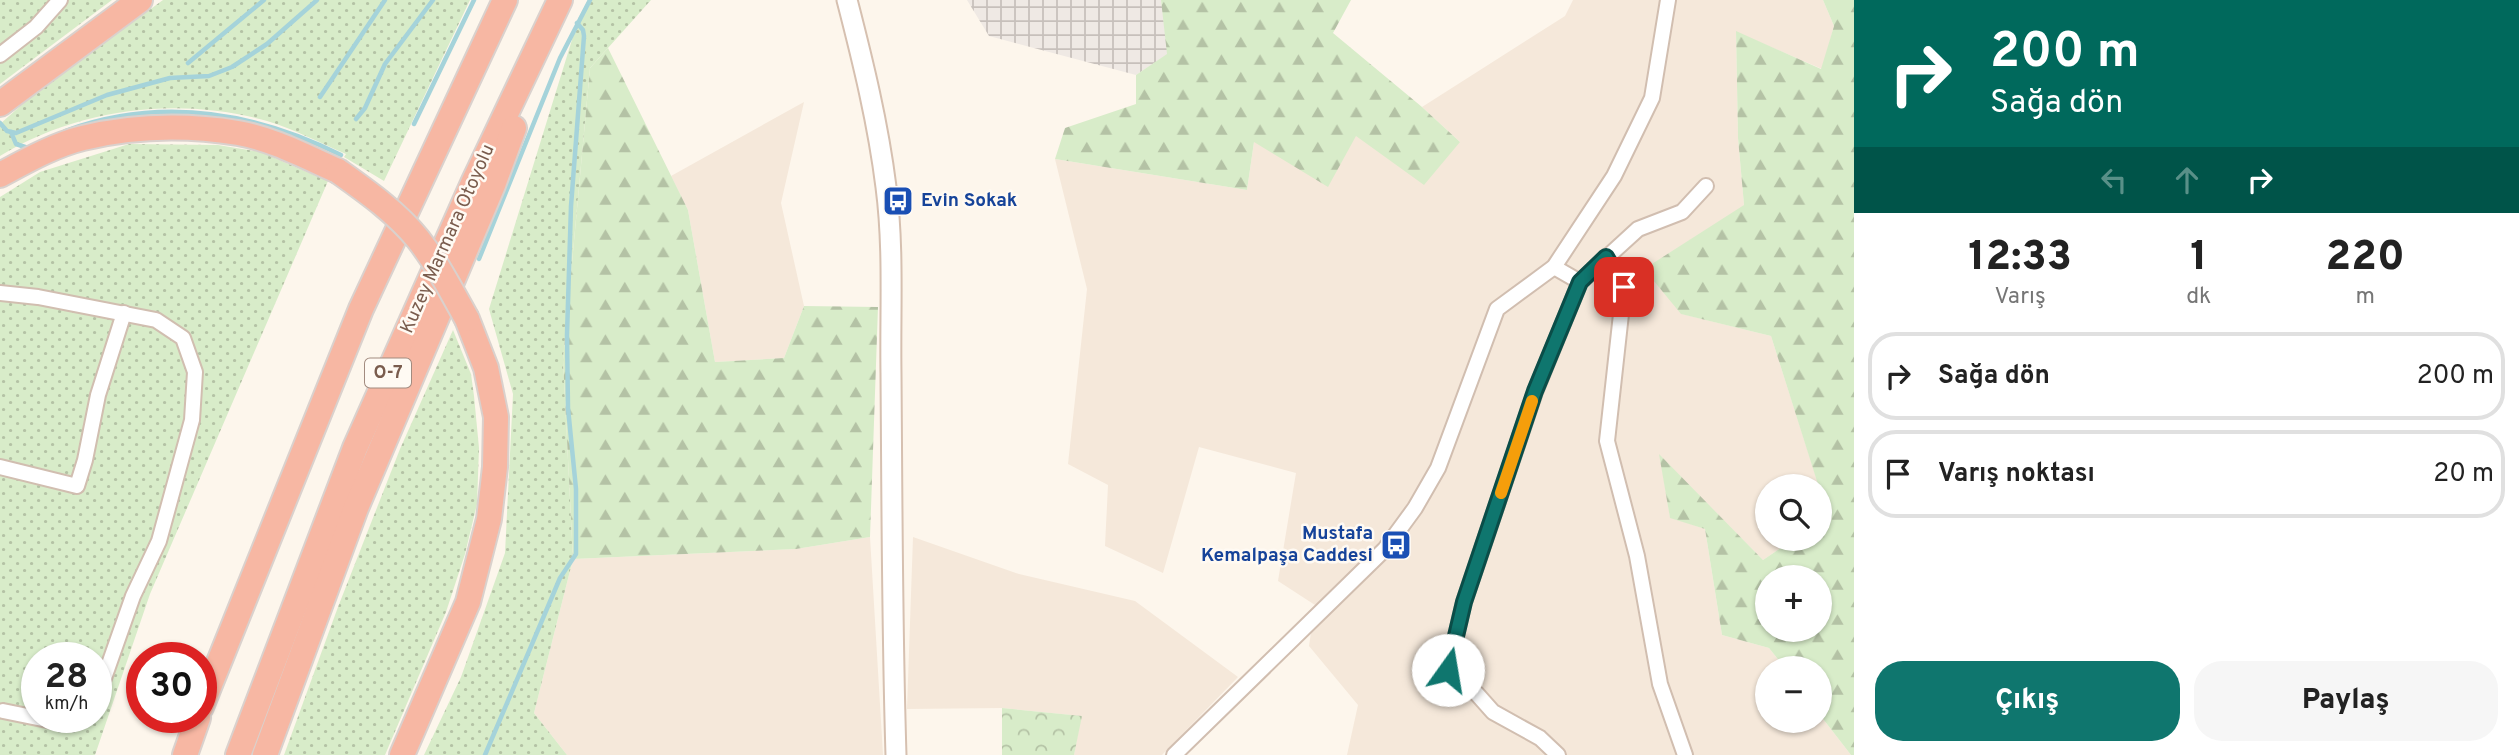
<!DOCTYPE html>
<html lang="tr">
<meta charset="utf-8">
<style>
body{margin:0;font-family:Overpass,sans-serif;background:#f6f6f6;color:#222;height:100vh;display:flex;flex-direction:column;font-size:26px;white-space:nowrap}
*{box-sizing:border-box;margin:0}
p{font-size:23px;color:#767676}
.icon{flex:none;width:38px;height:38px;fill:none;stroke:currentColor;stroke-width:2;stroke-linecap:round;stroke-linejoin:round}
.map{position:relative;flex:1;overflow:hidden}
.details{display:flex;flex-direction:column;background:#fff;width:665px}
.details>*{flex:none}
.guide{background:#00695c;color:#fff;overflow:hidden}
.buttons{position:absolute;left:1755px;top:474px;display:grid;gap:14px}
.buttons a{display:grid;place-items:center;width:77px;height:77px;border-radius:50%;background:#fff;box-shadow:0 2px 5px #0004;font-size:35px}
.speed{position:absolute;left:21px;top:642px;display:flex;gap:14px;font-size:35px;font-weight:700;text-align:center}
.speed>*{display:grid;place-content:center;width:91px;height:91px;border-radius:50%;background:#fff;box-shadow:0 2px 5px #0004;line-height:1}
.speed small{font-size:18px;font-weight:400}
.speed .limit{border:10px solid #d22;background:#fff;color:#111}
.pin{position:absolute;display:grid;place-items:center;width:60px;height:60px;color:#fff;margin:-30px;border-radius:14px;box-shadow:0 4px 10px #0006}
.me{position:absolute;width:77px;margin:-38px;rotate:13deg;stroke-linejoin:round;filter:drop-shadow(0 0 5px #0008)}
.turn{display:flex;align-items:center;gap:24px;height:147px;padding:0 21px;font-size:32px}
.turn .icon{width:91px;height:91px;stroke-width:2.5}
.turn b{display:block;font-size:49px;line-height:60px}
.lanes{display:flex;align-items:center;height:66px;padding:0 21px;background:#0003;justify-content:center;gap:35px;direction:ltr}
.lanes .off{opacity:.35}
.eta{display:flex;justify-content:space-evenly;align-items:center;height:119px;text-align:center}
.eta b{font-size:42px;font-weight:800;line-height:49px}
.cta{display:flex;gap:14px;margin-top:auto;padding:14px 21px}
.cta a{flex:1;height:80px;border-radius:28px;background:#0f766e;color:#fff;font-size:28px;font-weight:800;line-height:80px;text-align:center}
.cta a+a{background:#f6f6f6;color:#222}
ul{padding:0;list-style:none}
li{display:flex;align-items:center;gap:21px;height:88px;margin:0 14px 10px;padding:0 7px;border:4px solid #e0e0e0;border-radius:28px}
li div{flex:1}
li b{display:block;font-size:26px}
li em{font-style:normal}
main{display:flex;flex:1;min-height:0}
.map>svg:first-child{display:block}
.residential{fill:#f5e8da}
.industrial{fill:url(#industrial-grid)}
.grass{fill:url(#grass-dots);fill-rule:evenodd}
.forest{fill:url(#forest-firs);fill-rule:evenodd}
.park{fill:url(#park-crowns)}
.lines{fill:none;stroke-linecap:round;stroke-linejoin:round}
.stream{stroke:#a5d3da;stroke-width:4.5}
.street-casing{stroke:#d1beb0;stroke-width:18}
.secondary-casing{stroke:#d6c0b0;stroke-width:23}
.highway-casing{stroke:#dad1cd;stroke-width:28}
.street{stroke:#fff;stroke-width:14}
.secondary{stroke:#fff;stroke-width:19}
.highway{stroke:#f7b7a3;stroke-width:24}
.highway-bridge-casing{stroke:#dad1cd;stroke-width:28;stroke-linecap:butt}
.highway-bridge{stroke:#f7b7a3;stroke-width:24}
.route-casing{stroke:#0a4d48;stroke-width:18}
.route{stroke:#0f766e;stroke-width:12}
.slow{stroke:#f59e0b;stroke-width:12}
.labels{text-anchor:middle;dominant-baseline:central;stroke-width:5;stroke-linejoin:round;paint-order:stroke}
.shield{fill:#fffaf3;stroke:#a28b7f;stroke-width:2}
.shield-label{font-size:18px;font-weight:bold;fill:#7a5c4d}
.transit-label{font-size:19px;font-weight:bold;fill:#164399;stroke:#fffaf3;text-anchor:start}
.street-label{font-size:19px;fill:#7a5c4d;stroke:#fffaf3}
</style>
<main>
<div class="map">
<svg width="1854" height="755" viewBox="0 0 1854 755">
<defs>
<pattern id="industrial-grid" width="8" height="8" patternUnits="userSpaceOnUse" patternTransform="scale(1.75)"><rect width="8" height="8" fill="#efe9e4"/><path d="M0 4h8M4 0v8" fill="none" stroke="#c7c0bb"/></pattern>
<pattern id="grass-dots" width="8" height="8" patternUnits="userSpaceOnUse" patternTransform="scale(1.75)"><rect width="8" height="8" fill="#d8ecc9"/><path d="M2 2h.1M6 6h.1" fill="none" stroke="#b4c2a5" stroke-width="1.8" stroke-linecap="round"/></pattern>
<pattern id="forest-firs" width="22" height="20" patternUnits="userSpaceOnUse" patternTransform="scale(1.75)"><rect width="22" height="20" fill="#d8ecc9"/><path d="M5 1l3.5 6h-7zM16 11l3.5 6h-7z" fill="#b4c2a5"/></pattern>
<pattern id="park-crowns" width="20" height="18" patternUnits="userSpaceOnUse" patternTransform="scale(1.75)"><rect width="20" height="18" fill="#d8ecc9"/><path d="M2 6a3 3 0 1 1 6 0M12 15a3 3 0 1 1 6 0" fill="none" stroke="#b4c2a5"/></pattern>
</defs>
<rect width="100%" height="100%" fill="#fdf6ec"/>
<g class="residential">
<path d="M1573,0H1823L1834,26L1822,69L1736,32L1738,138L1744,205L1682,314L1771,336L1819,486H1768V539H1794L1763,560L1660,456L1670,517L1705,529L1722,635L1769,648L1785,668H1768V721H1820V715L1851,755H1347L1358,705L1309,646L1315,605L1278,581L1296,473L1199,447L1163,573L1105,546L1108,485L1068,464L1087,289L1055,159L1247,190L1254,142L1356,136L1460,142L1422,107L1565,16Z"/>
<path d="M804,102L781,203L804,306L784,358L715,362L688,210L671,176Z"/>
<path d="M870,537L883,755H567L534,713L573,559L796,549Z"/>
<path d="M913,537L1019,574L1135,601L1238,677L1162,755H1074L1081,716L1002,708L907,709Z"/>
</g>
<path class="industrial" d="M967,0H1161L1168,54L1136,75L989,36Z"/>
<g class="grass">
<path d="M0,0H112L0,84Z"/>
<path d="M163,0H470L384,181L344,157L346,154C320,143 294,129 267,121C178,96 79,108 0,156V124L35,93Z"/>
<path d="M588,0H651L590,68L563,360L573,559L534,713L567,755H424L461,677L505,553L513,394L489,309L579,17Z"/>
<path d="M129,144L218,145L261,152L328,181L150,594L95,755H0V197L40,172ZM37,658H96V718H37Z"/>
<path d="M453,330L471,374L474,396L479,448L477,504L465,554L446,612L385,755H284L338,607L400,449Z"/>
</g>
<g class="forest">
<path d="M1161,0H1351L1333,33L1422,107L1460,142L1424,185L1356,136L1328,187L1254,142L1247,190L1055,159L1065,128L1136,104V75L1167,54Z"/>
<path d="M1823,0H1854V755H1851L1820,715V668H1785L1769,648L1722,635L1705,529L1670,518L1659,454L1763,560L1794,539H1820V522L1828,516L1771,336L1681,314L1644,269L1744,205L1738,138L1736,31L1821,69L1834,26ZM1768,578H1820V630H1768Z"/>
<path d="M608,48L688,210L715,362L784,358L804,306L878,307L870,537L796,549L573,559L563,360L590,68Z"/>
</g>
<path class="park" d="M1002,708L1082,716L1074,755H1002Z"/>
<g class="lines">
<g class="stream">
<path d="M188,63L264,0"/>
<path d="M320,97L385,0"/>
<path d="M356,119L365,108L385,64L433,0"/>
<path d="M0,123L7,131L16,133L107,95L170,78L209,76L232,67L267,44L317,0"/>
<path d="M414,124L474,0"/>
<path d="M65,131C160,96 252,111 341,155"/>
<path d="M11,132L16,144L28,148L31,146"/>
<path d="M479,259L560,58L590,0"/>
<path d="M485,755L560,578L576,554V489L568,408L567,335L571,206L584,36L583,30L577,23"/>
</g>
<g class="street-casing">
<g id="street">
<path d="M0,55L36,27L60,0"/>
<path d="M1606,257L1624,287L1607,441L1637,556L1660,684L1685,755"/>
<path d="M1554,267L1580,282L1638,229L1682,212L1706,186"/>
<path d="M0,293L38,297L156,320L183,338L195,372L192,420L159,541L133,596L96,701"/>
<path d="M0,467L77,486L85,460L98,395L124,313"/>
<path d="M3,711L62,723L85,718"/>
<path d="M1174,755L1385,549L1415,508L1438,468L1497,309L1554,267L1614,176L1652,98L1668,0"/>
<path d="M1558,755L1540,738L1493,712L1477,694L1448,670L1464,602L1535,392L1580,282"/>
</g>
</g>
<g class="secondary-casing">
<path id="secondary" d="M847,0C863,62 878,123 886,187C894,248 890,311 891,373C892,500 892,628 896,755"/>
</g>
<g class="highway-casing">
<g id="highway">
<path d="M0,104L140,0"/>
<path d="M0,175C26,161 54,145 83,138C133,126 188,125 238,133C273,139 306,157 338,171"/>
<path d="M201,707L361,309L505,0"/>
<path d="M185,755L198,718"/>
<path d="M238,755L355,448L474,181L560,0"/>
<path d="M265,755L356,508L493,185L514,128"/>
<path d="M402,755L468,602L489,519L495,467L496,417L486,368L467,319"/>
</g>
</g>
<use href="#street" class="street"/>
<use href="#secondary" class="secondary"/>
<use href="#highway" class="highway"/>
<g class="highway-bridge-casing">
<path id="highway-bridge" d="M338,171C366,191 396,212 418,239C437,263 452,292 467,319"/>
</g>
<use href="#highway-bridge" class="highway-bridge"/>
</g>
<g class="lines">
<g class="route-casing">
<path id="route" d="M1448,670L1464,602L1535,391L1580,282L1606,257L1624,287"/>
</g>
<use href="#route" class="route"/>
<path class="slow" d="M1501,493L1532,401"/>
</g>
<defs>
<g id="bus-square" transform="scale(1.575)"><rect x="-9" y="-9" width="18" height="18" rx="4" fill="#1a4fb4" stroke="#fffaf3"/><path d="M-5-6H5V4H4V6H2V4H-2V6H-4V4H-5ZM-3.5-4V0h7V-4ZM-3.5 1.2v1.5H-2V1.2ZM2 1.2v1.5H3.5V1.2Z" fill="#fff"/></g>
</defs>
<g fill-rule="evenodd">
<use href="#bus-square" x="898" y="201"/>
<use href="#bus-square" x="1396" y="545"/>
</g>
<g class="labels">
<rect class="shield" x="365" y="358.5" width="46" height="29" rx="5"/>
<g class="shield-label">
<text x="388" y="373">O-7</text>
</g>
<g class="transit-label">
<text x="921" y="201">Evin Sokak</text>
<text x="1373" y="534" text-anchor="end">Mustafa<tspan x="1373" dy="22">Kemalpaşa Caddesi</tspan></text>
</g>
<g class="street-label">
<text transform="translate(448 239) rotate(-66)">Kuzey Marmara Otoyolu</text>
</g>
</g>
</svg>
<div class="buttons">
<a><svg class="icon" aria-label="search" viewBox="0 0 24 24"><circle cx="10" cy="10" r="6"/><path d="M15 15l6 6"/></svg></a>
<a>+</a>
<a>−</a>
</div>
<div class="speed"><div>28<small>km/h</small></div><div class="limit">30</div></div>
<div class="pin" style="left:1624px;top:287px;background:#d93025"><svg class="icon" aria-label="arrive" viewBox="0 0 24 24"><path d="M6 21V4h12l-3 4 3 4H6"/></svg></div>
<svg class="me" style="left:1448px;top:670px" viewBox="-20 -20 40 40"><circle r="19" fill="#fff"/><path d="M0-13L10 11 0 6-10 11z" fill="#0f766e"/></svg>
</div>
<section class="details">
<div class="guide">
<div class="turn"><svg class="icon" aria-label="right" viewBox="0 0 24 24"><path d="M7 20v-9h11M14 6l5 5-5 5"/></svg><div><b>200 m</b>Sağa dön</div></div>
<div class="lanes"><svg class="icon off" aria-label="left" viewBox="0 0 24 24"><path d="M17 20v-9H6M10 6l-5 5 5 5"/></svg><svg class="icon off" aria-label="ahead" viewBox="0 0 24 24"><path d="M12 20V5M6 11l6-6 6 6"/></svg><svg class="icon" aria-label="right" viewBox="0 0 24 24"><path d="M7 20v-9h11M14 6l5 5-5 5"/></svg></div>
</div>
<div class="eta">
<div><b>12:33</b><p>Varış</p></div>
<div><b>1</b><p>dk</p></div>
<div><b>220</b><p>m</p></div>
</div>
<ul>
<li><svg class="icon" aria-label="right" viewBox="0 0 24 24"><path d="M7 20v-9h11M14 6l5 5-5 5"/></svg><div><b>Sağa dön</b></div><em>200 m</em></li>
<li><svg class="icon" aria-label="arrive" viewBox="0 0 24 24"><path d="M6 21V4h12l-3 4 3 4H6"/></svg><div><b>Varış noktası</b></div><em>20 m</em></li>
</ul>
<div class="cta"><a>Çıkış</a><a>Paylaş</a></div>
</section>
</main>
